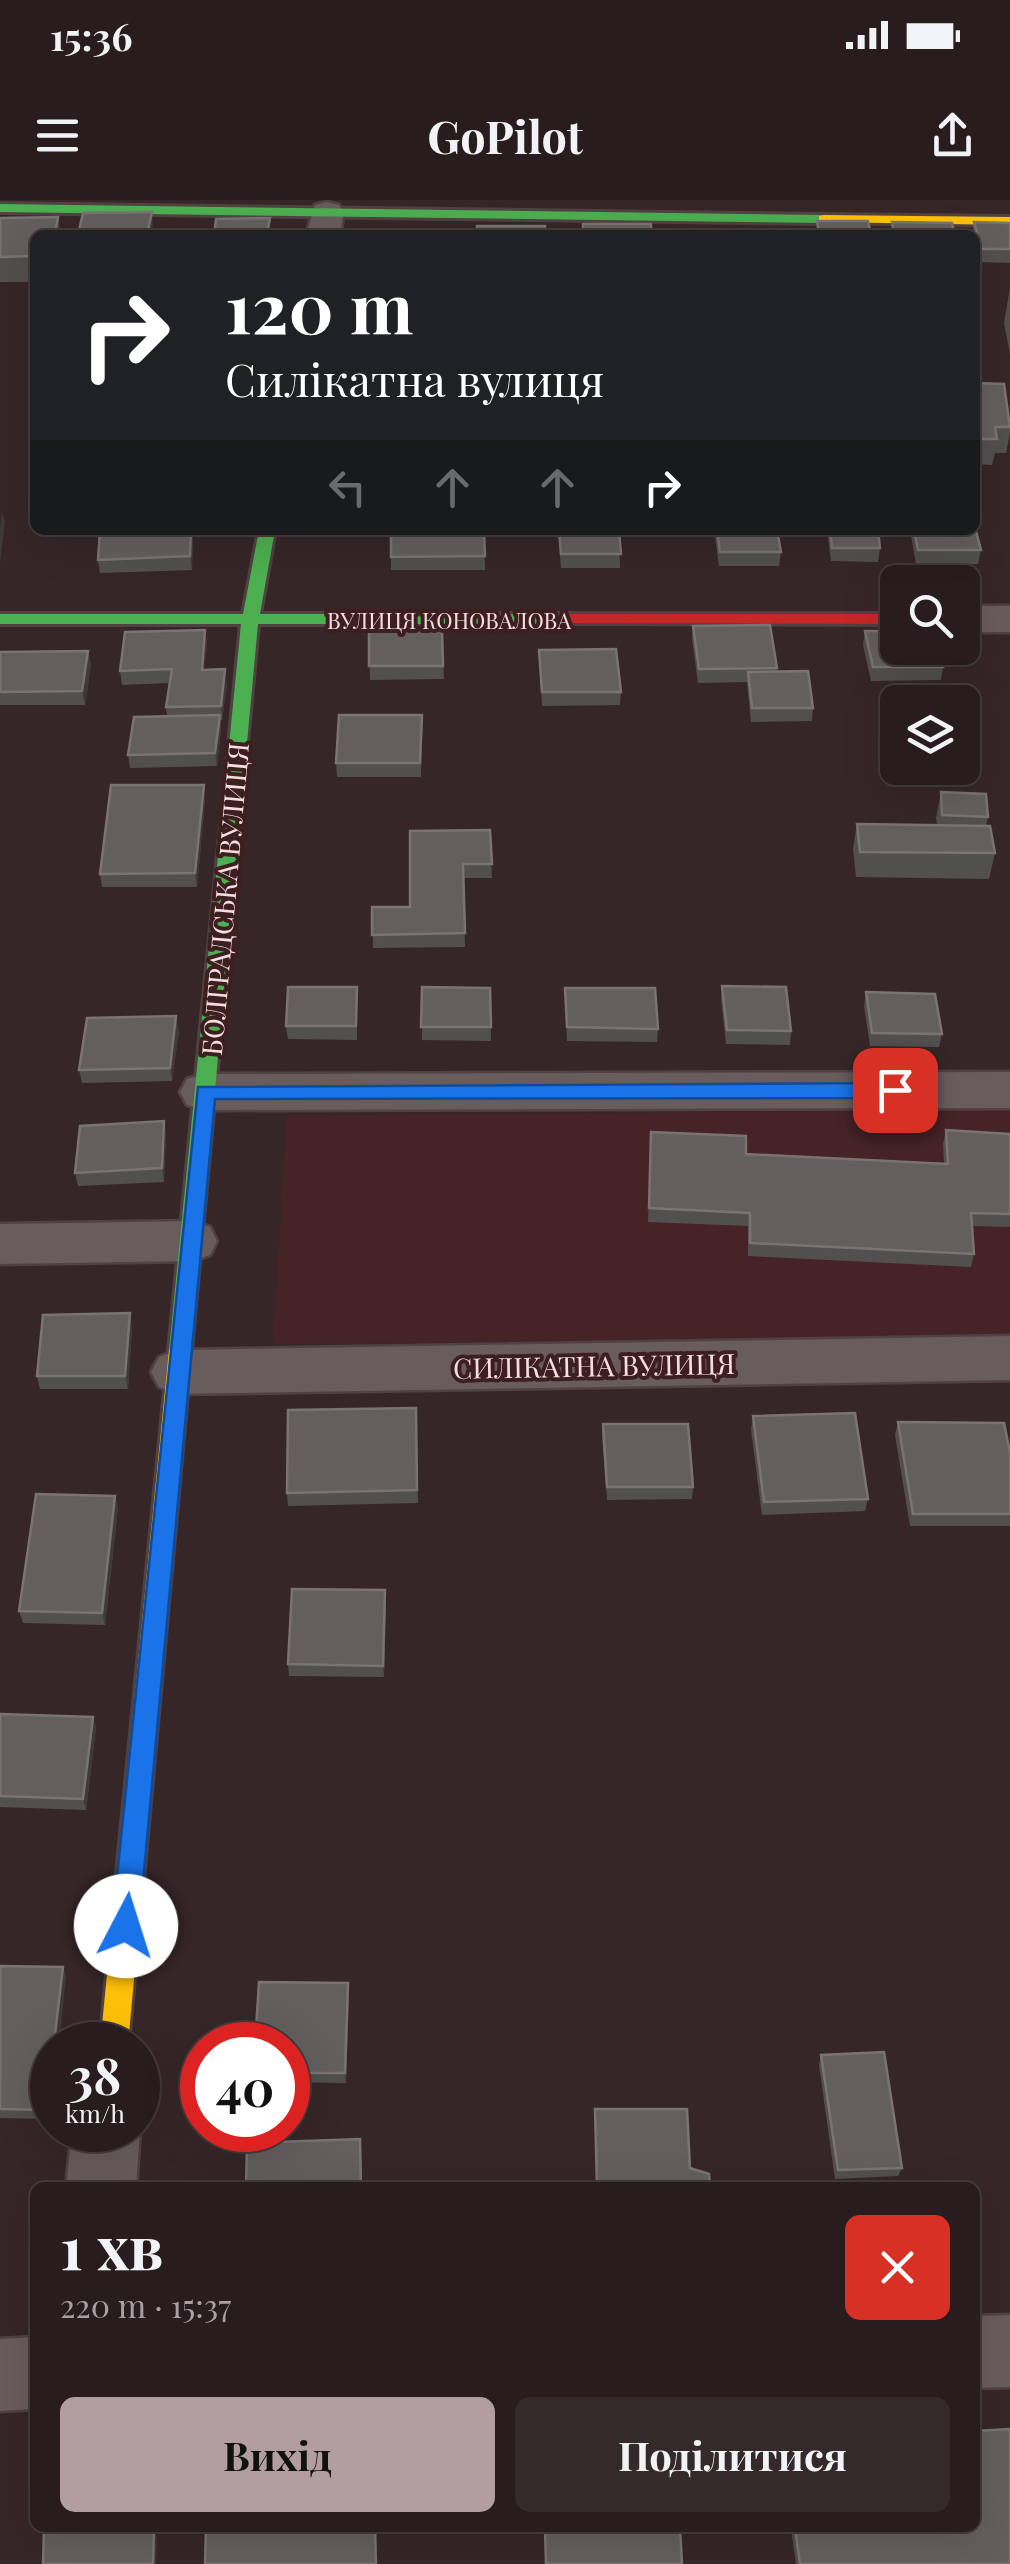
<!DOCTYPE html>
<html lang="uk">
<meta charset="utf-8">
<style>
body{margin:0;font-family:"Playfair Display",serif;background:#34292b;color:#f1f3f6;height:100vh;display:flex;flex-direction:column;font-size:38px;white-space:nowrap}
*{box-sizing:border-box;margin:0}
p{font-size:32px;color:#a5a1a4}
.icon{flex:none;width:55px;height:55px;fill:none;stroke:currentColor;stroke-width:2;stroke-linecap:round;stroke-linejoin:round}
.map{position:relative;flex:1;overflow:hidden}
.sheet{position:absolute;left:30px;top:1982px;width:950px;height:350px;display:flex;flex-direction:column;background:#281c1e;border-radius:15px;box-shadow:0 10px 40px #0002,0 0 0 2px #443a3c}
.sheet>*{flex:none}
.banner{position:absolute;left:30px;top:30px;width:950px;height:305px;border-radius:15px;box-shadow:0 10px 40px #0002,0 0 0 2px #443a3c;background:#202124;color:#fff;overflow:hidden}
.controls{position:absolute;left:880px;top:365px;display:grid;gap:20px}
.controls a{display:grid;place-items:center;width:100px;height:100px;border-radius:15px;background:#281c1e;box-shadow:0 10px 40px #0002,0 0 0 2px #443a3c;font-size:50px}
.speed{position:absolute;left:30px;top:1822px;display:flex;gap:20px;font-size:50px;font-weight:700;text-align:center}
.speed>*{display:grid;place-content:center;width:130px;height:130px;border-radius:50%;background:#281c1e;box-shadow:0 10px 40px #0002,0 0 0 2px #443a3c;line-height:1}
.speed small{font-size:25px;font-weight:400}
.speed .limit{border:15px solid #d22;background:#fff;color:#111}
.pin{position:absolute;display:grid;place-items:center;width:85px;height:85px;color:#fff;margin:-42px;border-radius:20px;box-shadow:0 5px 15px #0006}
.me{position:absolute;width:110px;margin:-55px;rotate:5deg;stroke-linejoin:round;filter:drop-shadow(0 0 8px #0008)}
.turn{display:flex;align-items:center;gap:35px;height:210px;padding:0 30px;font-size:45px}
.turn .icon{width:130px;height:130px;stroke-width:2.5}
.turn b{display:block;font-size:70px;line-height:85px}
.lanes{display:flex;align-items:center;height:95px;padding:0 30px;background:#0003;justify-content:center;gap:50px;direction:ltr}
.lanes .off{opacity:.35}
.round{display:grid;place-items:center;flex:none;width:105px;height:105px;border-radius:15px;background:#34292b}
.head{display:flex;align-items:center;justify-content:space-between;height:170px;padding:0 30px}
h1{font-size:60px;font-weight:700;line-height:75px}
.action{display:flex;gap:20px;margin-top:auto;padding:20px 30px}
.action a{flex:1;height:115px;border-radius:15px;background:#b29ea0;color:#111;font-size:40px;font-weight:700;line-height:115px;text-align:center}
.action a+a{background:#34292b;color:#f1f3f6}
.status{display:flex;justify-content:space-between;align-items:center;height:70px;padding:0 50px;background:#281c1e;direction:ltr}
.status svg{height:28px;fill:currentColor}
header{display:flex;justify-content:space-between;align-items:center;height:130px;padding:0 30px;background:#281c1e;font-size:45px;font-weight:700}
.map>svg:first-child{display:block}
.built{fill:#462327}
.lines{fill:none;stroke-linecap:round;stroke-linejoin:round}
.street-casing{stroke:#504143;stroke-width:5}
.fast-casing{stroke:#504143;stroke-width:6}
.slow-casing{stroke:#504143;stroke-width:6}
.jam-casing{stroke:#504143;stroke-width:6}
.street{fill:#695c5d;fill-rule:evenodd}
.fast{fill:#4caf50;fill-rule:evenodd}
.slow{fill:#ffc107;fill-rule:evenodd}
.jam{fill:#c62828;fill-rule:evenodd}
.wall{fill:#52504f}
.shaded-wall{fill:#403939}
.building{fill:#645f5f;stroke:#7a7373;stroke-width:2.5}
.route{fill:#1a73e8;stroke:#114b97;stroke-width:2.5}
.labels{text-anchor:middle;dominant-baseline:central;stroke-width:8;stroke-linejoin:round;paint-order:stroke}
.far-street-label{font-size:22px;fill:#f4dfe0;stroke:#3d1f22}
.street-label{font-size:28px;fill:#f4dfe0;stroke:#3d1f22}
</style>
<div class="status"><b>15:36</b><svg viewBox="0 0 49 12"><path d="M0 12V9h3v3zM5 12V6h3v6zM10 12V3h3v9zM15 12V0h3v12zM26 1h20v11H26zM47 4h2v5h-2z"/></svg></div>
<header><svg class="icon" aria-label="menu" viewBox="0 0 24 24"><path d="M4 6h16M4 12h16M4 18h16"/></svg>GoPilot<svg class="icon" aria-label="share" viewBox="0 0 24 24"><path d="M12 15V3M7 8l5-5 5 5M5 13v7h14v-7"/></svg></header>
<div class="map">
<svg width="1010" height="2364" viewBox="0 0 1010 2364">
<rect width="100%" height="100%" fill="#362628"/>
<path class="built" d="M1010,910V1139L273,1144L287,915Z"/>
<g class="lines">
<g class="street-casing">
<g id="street">
<path d="M327,2L339,5L344,12L340,35H306L315,5Z"/>
<rect x="962" y="406" width="48" height="26"/>
<path d="M1010,872V908L205,910L187,905L180,892L187,879L205,874Z"/>
<path d="M191,1021L210,1027L217,1041L210,1055L191,1061L0,1064V1024Z"/>
<path d="M1010,1136V1180L178,1194L159,1187L151,1172L159,1157L178,1150Z"/>
<path d="M138,1924L140,1930L136,1988H66L72,1930H138Z"/>
<path d="M1010,2115V2187L975,2188V2116Z"/>
<path d="M35,2137V2209L0,2211V2139Z"/>
</g>
</g>
<g class="fast-casing">
<g id="fast">
<path d="M0,4L824,15L831,19L824,23L0,12Z"/>
<path d="M259,330H275L260,414H568L577,419L568,424H258L191,1150L188,1156H172L169,1150L241,424H0V414H243Z"/>
</g>
</g>
<g class="slow-casing">
<g id="slow">
<path d="M824,15L1010,17V25L819,22V16Z"/>
<path d="M180,1141L188,1144L191,1150L128,1845H100L169,1150L172,1144Z"/>
</g>
</g>
<g class="jam-casing">
<path id="jam" d="M568,414H898V424L562,423L559,419Z"/>
</g>
<use href="#street" class="street"/>
<use href="#fast" class="fast"/>
<use href="#slow" class="slow"/>
<use href="#jam" class="jam"/>
</g>
<g class="wall">
<path d="M58,17L61,35H35V82H0V18Z"/>
<path d="M974,22L1010,23V63L979,62L975,47V35H972Z"/>
<path d="M1010,88V154L1004,123Z"/>
<path d="M975,183L1010,221V233L1006,253H995L992,265L975,264Z"/>
<path d="M193,330L192,370L100,373L98,360Z"/>
<path d="M391,330H484L485,370H391Z"/>
<path d="M558,330H619L620,368H561Z"/>
<path d="M714,330H777L781,352L779,366H719Z"/>
<path d="M827,330H878L880,348L878,362L831,361Z"/>
<path d="M910,330H975L981,350L978,364H916Z"/>
<path d="M693,426L777,468V471L813,508L812,521L751,522L747,482L698,483L692,439Z"/>
<path d="M205,430L207,443L204,470L227,483L222,520H220L221,529L217,566L130,568L128,555L167,516L166,507L170,483L122,485L120,471Z"/>
<path d="M442,430L444,479L370,480L369,431Z"/>
<path d="M865,431L943,467L941,480L871,481L863,445Z"/>
<path d="M539,450L621,492L620,505L542,506Z"/>
<path d="M0,452L91,464L85,505H0Z"/>
<path d="M422,528L421,577H337L336,563Z"/>
<path d="M941,592L988,617L986,625L995,653L989,679L856,677L853,649L857,624L937,625L936,618Z"/>
<path d="M205,599L197,687H102L100,674Z"/>
<path d="M490,630L492,678H463L465,747L373,748L372,707H410Z"/>
<path d="M722,786L791,831L790,845L726,844L721,800Z"/>
<path d="M357,787V840L288,839L286,826Z"/>
<path d="M422,787L490,788L491,841L422,840Z"/>
<path d="M565,788L658,829L657,842L567,841Z"/>
<path d="M866,792L942,834L939,847L870,846L864,806Z"/>
<path d="M179,830L172,881L82,883L79,870Z"/>
<path d="M164,921L166,934L164,982L78,986L75,973Z"/>
<path d="M946,930L1010,934V1027L972,1026L974,1054L971,1067L748,1056V1026L648,1022L651,932L746,954L944,963L943,944Z"/>
<path d="M132,1126L128,1189H40L37,1176Z"/>
<path d="M416,1208L418,1303L288,1306L287,1293Z"/>
<path d="M753,1216L868,1299L865,1311L762,1315L751,1229Z"/>
<path d="M898,1222L1010,1252V1326H910L895,1235Z"/>
<path d="M603,1224L693,1287L692,1299L607,1300L602,1236Z"/>
<path d="M115,1296L118,1308L105,1425L23,1423L19,1411Z"/>
<path d="M386,1402L384,1477L289,1476L288,1464Z"/>
<path d="M0,1514L93,1517L96,1528L86,1610L0,1607Z"/>
<path d="M0,1766L63,1767L66,1777L52,1845V1899L50,1919L0,1918Z"/>
<path d="M349,1793L346,1883L288,1882V1845Z"/>
<path d="M821,1855L902,1968L898,1976L835,1979L819,1865Z"/>
<path d="M791,2328H975L1010,2364H796Z"/>
</g>
<g class="shaded-wall">
<path d="M152,12L153,25L151,35H147Z"/>
<path d="M58,17L61,35H55Z"/>
<path d="M2,309L5,323L0,363V327Z"/>
<path d="M191,330H193L192,370L190,356Z"/>
<path d="M205,430L207,443L203,483L202,470Z"/>
<path d="M88,451L91,464L85,505L82,491Z"/>
<path d="M225,469L227,483L222,520L221,506Z"/>
<path d="M220,515L221,529L217,566L215,553Z"/>
<path d="M204,585L205,599L197,687L195,673Z"/>
<path d="M176,816L179,830L172,881L170,868Z"/>
<path d="M164,921L166,934L164,982L162,968Z"/>
<path d="M130,1113L132,1126L128,1189L125,1176Z"/>
<path d="M115,1296L118,1308L105,1425L102,1413Z"/>
<path d="M385,1390L386,1402L384,1477L383,1466Z"/>
<path d="M93,1517L96,1528L86,1610L83,1599Z"/>
<path d="M63,1767L66,1777L59,1845H54Z"/>
<path d="M348,1783L349,1793L346,1883L345,1873Z"/>
<path d="M52,1855V1899L50,1919L46,1910Z"/>
<path d="M154,2328H157L156,2364H153Z"/>
</g>
<g class="building">
<path d="M152,12L147,35H78L83,13Z"/>
<path d="M58,17L55,35H35V56L0,57V18Z"/>
<path d="M270,18L267,35H214L216,19Z"/>
<path d="M817,21H868L871,35H819Z"/>
<path d="M892,22L952,23L955,35H894Z"/>
<path d="M974,22L1010,23V49H981Z"/>
<rect x="583" y="24" width="68" height="11"/>
<rect x="477" y="26" width="68" height="9"/>
<path d="M975,183L1004,184L1010,227H995L997,239H975Z"/>
<path d="M975,327L981,350H918L914,330H975Z"/>
<path d="M100,330H191L190,356L98,360Z"/>
<path d="M391,330H484L485,356L391,357Z"/>
<path d="M559,330H619L621,354H561Z"/>
<path d="M717,330H777L781,352H720Z"/>
<path d="M830,330H878L880,348H832Z"/>
<path d="M770,425L777,468L699,469L693,426Z"/>
<path d="M205,430L202,470L225,469L221,506L166,507L172,469L120,471L125,432Z"/>
<path d="M442,430L443,466H369V431Z"/>
<path d="M865,431H898V448H938L943,467H873Z"/>
<path d="M616,449L621,492H542L539,450Z"/>
<path d="M88,451L82,491L0,492V452Z"/>
<path d="M808,471L813,508H752L748,472Z"/>
<path d="M220,515L215,553L128,555L134,517Z"/>
<path d="M339,515H422L420,563H336Z"/>
<path d="M111,585H204L195,673L100,674Z"/>
<path d="M941,592L986,594L988,617L942,615Z"/>
<path d="M857,624L990,626L995,653L860,652Z"/>
<path d="M490,630L492,664H463L465,733L372,735V707H410V631Z"/>
<path d="M722,786L786,787L791,831L727,830Z"/>
<path d="M288,787H357L356,826H286Z"/>
<path d="M422,787L490,788L491,827H421Z"/>
<path d="M565,788H655L658,829L567,827Z"/>
<path d="M866,792L935,794L942,834L872,833Z"/>
<path d="M176,816L170,868L79,870L87,818Z"/>
<path d="M164,921L162,968L75,973L80,926Z"/>
<path d="M946,930L1010,934V1014L971,1013L974,1054L750,1043V1013L649,1008L651,932L746,936V954L948,964Z"/>
<path d="M130,1113L125,1176H37L43,1115Z"/>
<path d="M416,1208L417,1290L287,1293L288,1210Z"/>
<path d="M855,1213L868,1299L764,1302L753,1216Z"/>
<path d="M898,1222L1004,1223L1010,1252V1314H913Z"/>
<path d="M603,1224H688L693,1287H607Z"/>
<path d="M36,1294L115,1296L102,1413L19,1411Z"/>
<path d="M292,1389L385,1390L383,1466L288,1464Z"/>
<path d="M0,1514L93,1517L83,1599L0,1596Z"/>
<path d="M0,1766L63,1767L46,1910L0,1909Z"/>
<path d="M259,1782L348,1783L345,1873H288V1845H255Z"/>
<path d="M884,1852L902,1968L838,1970L821,1855Z"/>
<path d="M595,1909H687L690,1968L709,1974L710,1988H597Z"/>
<path d="M360,1939L361,1988H246L247,1943Z"/>
<path d="M1010,2229V2364H800L795,2328H975V2231Z"/>
<path d="M44,2328H154L153,2364H43Z"/>
<path d="M206,2328H375L376,2364H205Z"/>
<path d="M545,2328H680L682,2364H546Z"/>
</g>
<path class="route" d="M895,883L905,890L895,898L215,899L139,1726L135,1735L126,1739L116,1735L112,1726L198,887Z"/>
<g class="labels">
<g class="far-street-label">
<text x="449" y="420">ВУЛИЦЯ КОНОВАЛОВА</text>
</g>
<g class="street-label">
<text transform="translate(224 699) rotate(-85)">БОЛГРАДСЬКА ВУЛИЦЯ</text>
<text transform="translate(594 1165) rotate(-1)">СИЛІКАТНА ВУЛИЦЯ</text>
</g>
</g>
</svg>
<div class="controls">
<a><svg class="icon" aria-label="search" viewBox="0 0 24 24"><circle cx="10" cy="10" r="6"/><path d="M15 15l6 6"/></svg></a>
<a><svg class="icon" aria-label="layers" viewBox="0 0 24 24"><path d="M12 4l9 5-9 5-9-5zM3 14l9 5 9-5"/></svg></a>
</div>
<div class="speed"><div>38<small>km/h</small></div><div class="limit">40</div></div>
<div class="pin" style="left:895px;top:890px;background:#d93025"><svg class="icon" aria-label="arrive" viewBox="0 0 24 24"><path d="M6 21V4h12l-3 4 3 4H6"/></svg></div>
<svg class="me" style="left:126px;top:1726px" viewBox="-20 -20 40 40"><circle r="19" fill="#fff"/><path d="M0-13L10 11 0 6-10 11z" fill="#1a73e8"/></svg>
<div class="banner">
<div class="turn"><svg class="icon" aria-label="right" viewBox="0 0 24 24"><path d="M7 20v-9h11M14 6l5 5-5 5"/></svg><div><b>120 m</b>Силікатна вулиця</div></div>
<div class="lanes"><svg class="icon off" aria-label="left" viewBox="0 0 24 24"><path d="M17 20v-9H6M10 6l-5 5 5 5"/></svg><svg class="icon off" aria-label="ahead" viewBox="0 0 24 24"><path d="M12 20V5M6 11l6-6 6 6"/></svg><svg class="icon off" aria-label="ahead" viewBox="0 0 24 24"><path d="M12 20V5M6 11l6-6 6 6"/></svg><svg class="icon" aria-label="right" viewBox="0 0 24 24"><path d="M7 20v-9h11M14 6l5 5-5 5"/></svg></div>
</div>
<section class="sheet">
<div class="head"><div><h1>1 хв</h1><p>220 m · 15:37</p></div><a class="round" style="background:#d93025;color:#fff"><svg class="icon" aria-label="close" viewBox="0 0 24 24"><path d="M6 6l12 12M18 6L6 18"/></svg></a></div>
<div class="action"><a>Вихід</a><a>Поділитися</a></div>
</section>
</div>
